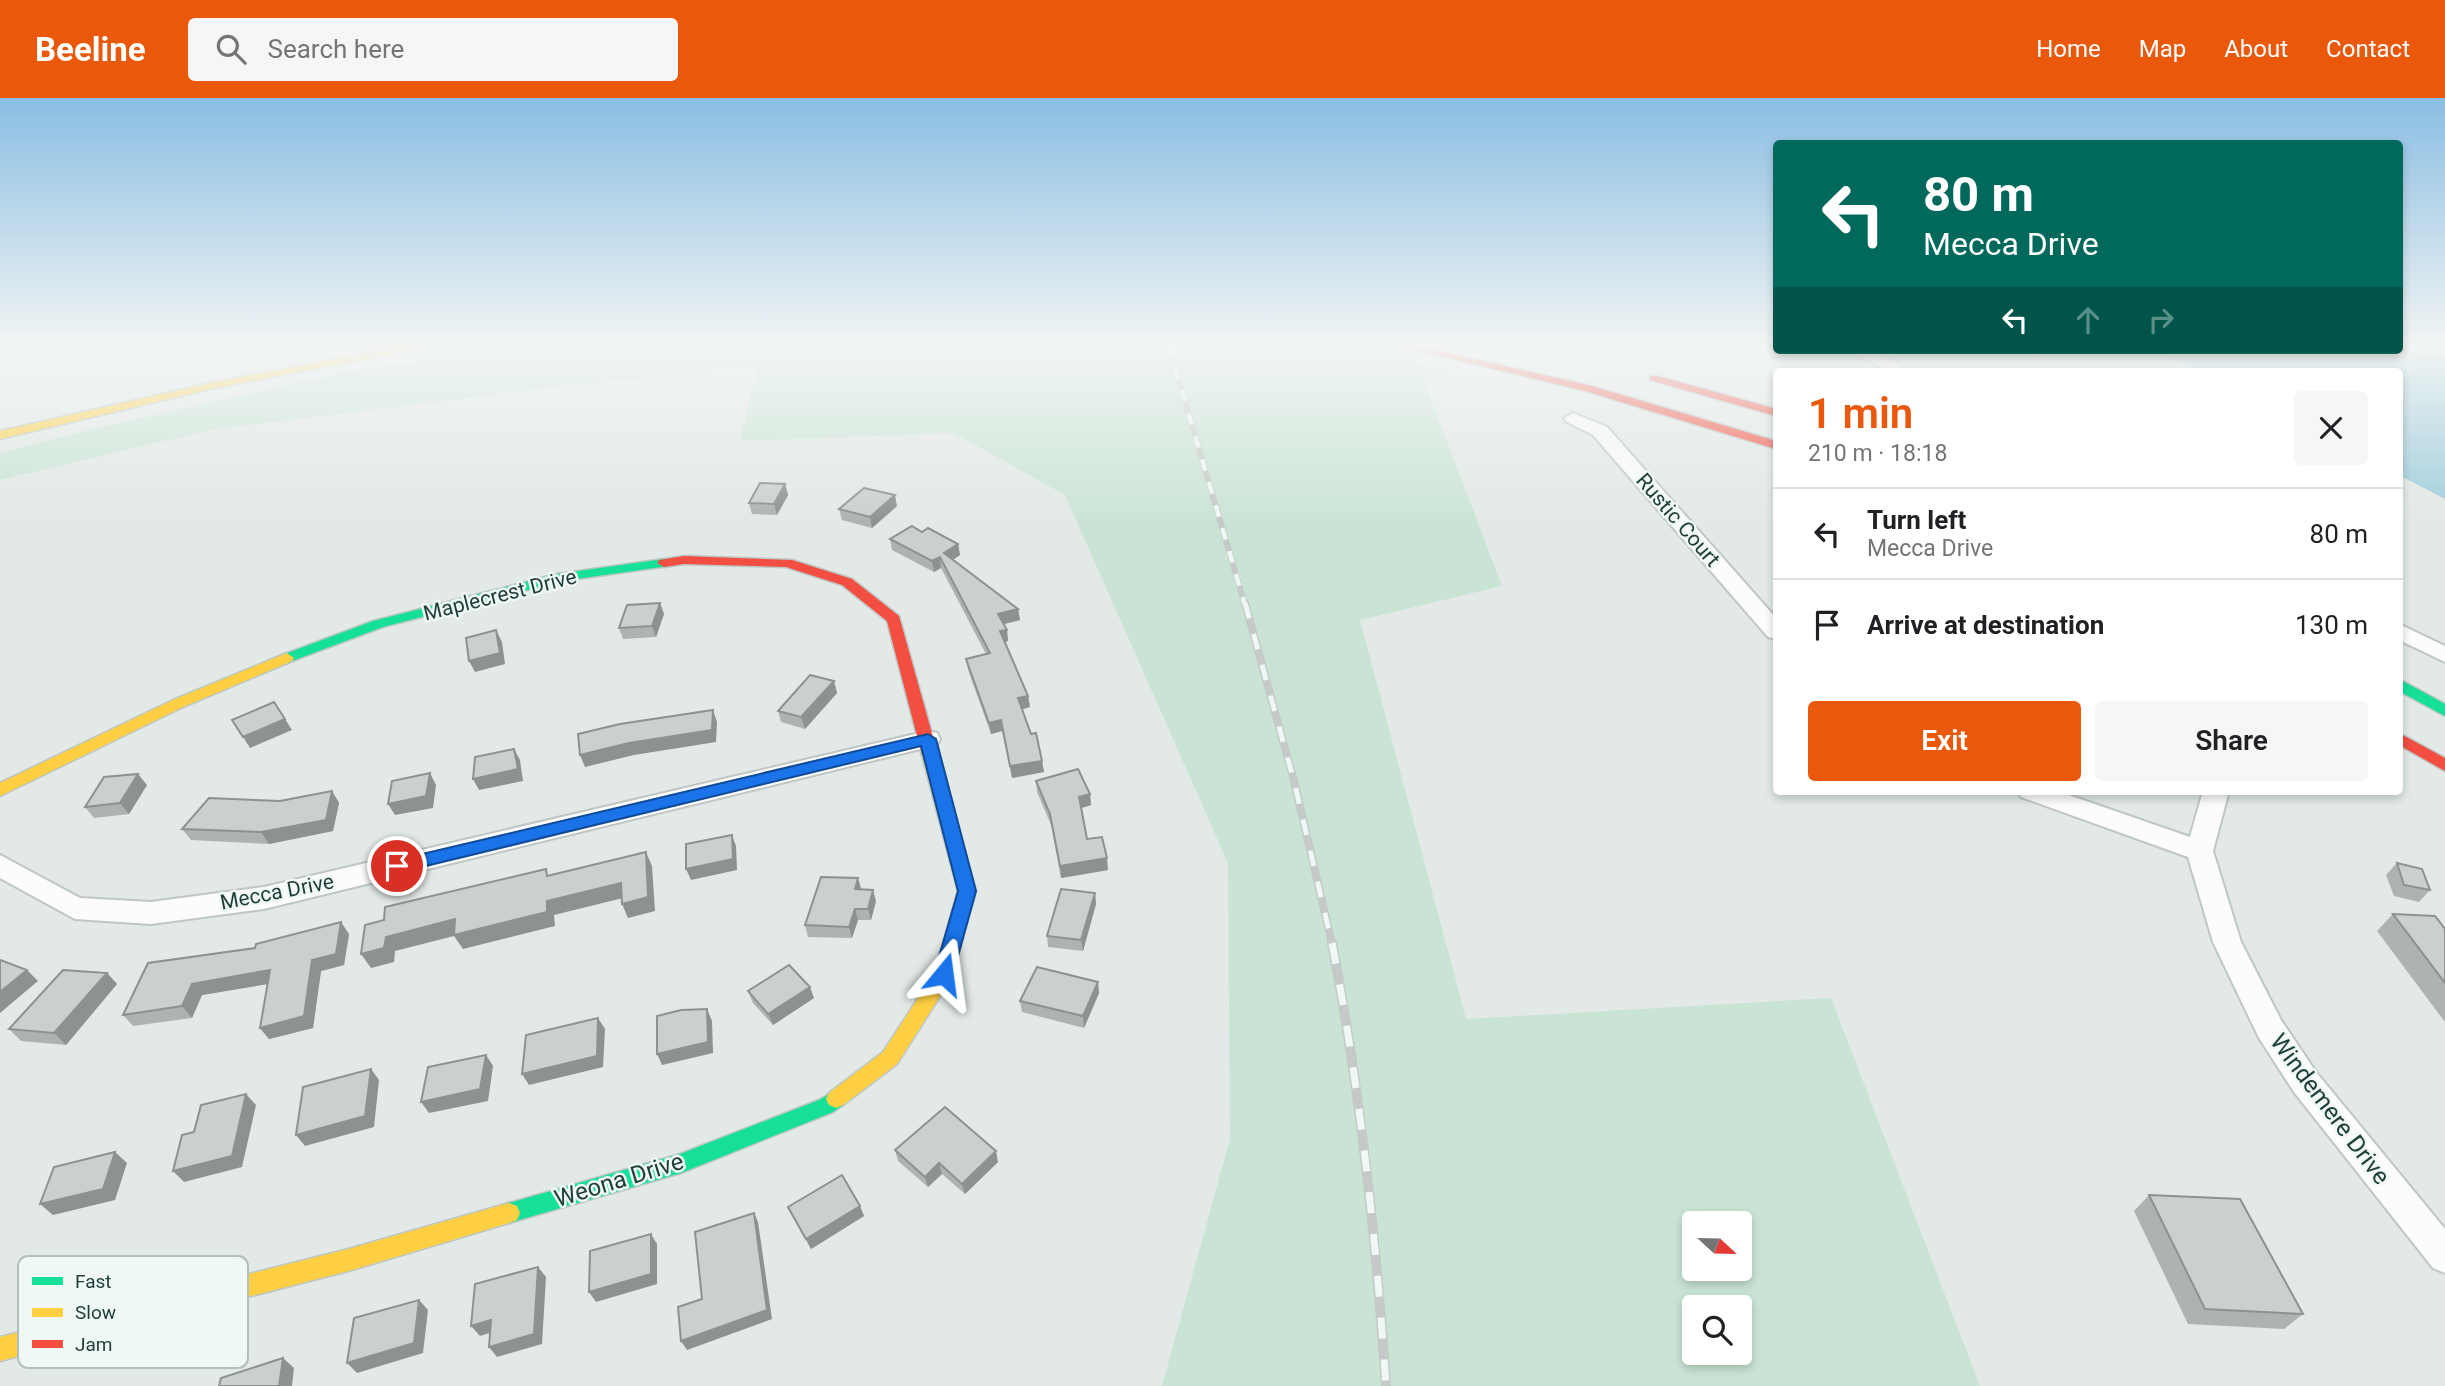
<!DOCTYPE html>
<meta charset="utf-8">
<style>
body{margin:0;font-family:Roboto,sans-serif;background:#f6f6f6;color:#202124;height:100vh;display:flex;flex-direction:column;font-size:26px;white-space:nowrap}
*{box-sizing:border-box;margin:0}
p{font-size:23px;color:#757577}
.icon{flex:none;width:38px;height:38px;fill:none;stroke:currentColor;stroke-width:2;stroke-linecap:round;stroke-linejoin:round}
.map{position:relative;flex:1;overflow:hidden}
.details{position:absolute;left:1773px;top:270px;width:630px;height:427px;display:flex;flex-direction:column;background:#fff;border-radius:7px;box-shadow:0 4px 10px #0003}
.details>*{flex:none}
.guide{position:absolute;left:1773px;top:42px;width:630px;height:214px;border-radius:7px;box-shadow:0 4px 10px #0003;background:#00695c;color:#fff;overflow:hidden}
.needle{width:46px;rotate:112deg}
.buttons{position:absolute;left:1682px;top:1113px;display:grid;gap:14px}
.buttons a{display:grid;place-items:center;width:70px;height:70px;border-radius:7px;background:#fff;box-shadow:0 4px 10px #0003;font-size:35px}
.pin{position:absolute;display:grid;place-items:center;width:60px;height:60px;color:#fff;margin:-30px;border:4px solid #fff;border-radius:50%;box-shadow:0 2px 7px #0007}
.me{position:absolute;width:77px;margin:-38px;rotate:16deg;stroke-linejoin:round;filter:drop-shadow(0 0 5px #0008)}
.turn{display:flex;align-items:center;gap:24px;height:147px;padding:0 35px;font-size:32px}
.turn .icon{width:91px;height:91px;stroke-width:2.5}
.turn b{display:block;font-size:49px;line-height:60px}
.lanes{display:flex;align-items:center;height:66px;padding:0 35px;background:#0003;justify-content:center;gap:35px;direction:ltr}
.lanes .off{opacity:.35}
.round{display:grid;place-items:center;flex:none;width:74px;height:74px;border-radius:7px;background:#f6f6f6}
.head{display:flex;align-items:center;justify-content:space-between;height:119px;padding:0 35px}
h1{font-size:42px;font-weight:600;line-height:52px;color:#ea580c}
.cta{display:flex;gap:14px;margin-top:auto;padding:14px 35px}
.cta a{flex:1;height:80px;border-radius:7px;background:#ea580c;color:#fff;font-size:28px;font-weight:600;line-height:80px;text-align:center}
.cta a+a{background:#f6f6f6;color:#202124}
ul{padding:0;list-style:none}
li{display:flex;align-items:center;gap:21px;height:91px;padding:0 35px;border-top:2px solid #e0e0e0}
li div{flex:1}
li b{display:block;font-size:26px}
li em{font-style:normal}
header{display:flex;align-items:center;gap:42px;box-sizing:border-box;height:98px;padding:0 35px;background:#ea580c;color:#fff}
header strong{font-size:33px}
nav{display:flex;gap:38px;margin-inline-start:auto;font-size:24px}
.search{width:490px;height:63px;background:#f6f6f6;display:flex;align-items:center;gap:18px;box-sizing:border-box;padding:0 24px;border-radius:7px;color:#757577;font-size:26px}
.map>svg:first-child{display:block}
.green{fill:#c9e4d4;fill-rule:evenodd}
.water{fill:#9eccdc}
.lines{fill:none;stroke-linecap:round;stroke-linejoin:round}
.street-casing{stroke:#bfc6c3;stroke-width:4}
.fast-casing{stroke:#bdc7c4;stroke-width:3}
.slow-casing{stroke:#bdc7c4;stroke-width:3}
.jam-casing{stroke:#bdc7c4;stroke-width:3}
.street{fill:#fbfcfb;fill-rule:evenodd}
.fast{fill:#16e098;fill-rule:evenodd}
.slow{fill:#ffcf43;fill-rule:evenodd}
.jam{fill:#f24e42;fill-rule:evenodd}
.rail-far2-casing{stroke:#c5cac9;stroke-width:6}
.rail-far1-casing{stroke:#c5cac9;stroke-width:8}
.rail-casing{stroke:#c5cac9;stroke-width:10}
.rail-far2{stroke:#eff8f5;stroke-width:4.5;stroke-dasharray:12;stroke-linecap:butt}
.rail-far1{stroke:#eff8f5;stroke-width:5;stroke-dasharray:16;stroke-linecap:butt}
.rail{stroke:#eff8f5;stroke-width:7;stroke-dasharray:21;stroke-linecap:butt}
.wall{fill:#adb3b1}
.shaded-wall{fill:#8d9290}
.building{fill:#c9d0ce;stroke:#8d9290;stroke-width:2}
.route{fill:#1a73e8;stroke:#114b97;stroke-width:2}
.labels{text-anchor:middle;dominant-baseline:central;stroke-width:5;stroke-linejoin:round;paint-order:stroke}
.street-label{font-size:21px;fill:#1e3d39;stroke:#eff8f5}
.near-street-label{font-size:24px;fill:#1e3d39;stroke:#eff8f5}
.key{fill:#eff8f5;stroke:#b0c0bd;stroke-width:2}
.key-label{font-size:19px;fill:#1e3d39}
</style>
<header>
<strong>Beeline</strong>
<div class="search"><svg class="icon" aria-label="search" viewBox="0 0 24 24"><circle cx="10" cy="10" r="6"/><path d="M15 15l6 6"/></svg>Search here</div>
<nav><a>Home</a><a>Map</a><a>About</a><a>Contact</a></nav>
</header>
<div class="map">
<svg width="2445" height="1288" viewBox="0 0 2445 1288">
<rect width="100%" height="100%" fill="#e2e9e6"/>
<path class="green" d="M559,246H1304L1379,256L1454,275L1422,278L1502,488L1360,522L1466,921L1831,900L1980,1288H1162L1230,1041L1228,765L1065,397L954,335L740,343L758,268L551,289L210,332L0,382V355L96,330L361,271ZM1694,1125H1740V1171H1694ZM1694,1209H1740V1255H1694Z"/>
<path class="water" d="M2399,246H2445V401L2399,377V273H2197L2155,252H2399Z"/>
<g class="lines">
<g class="street-casing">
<g id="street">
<path d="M1852,252H1873L1909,273H1887Z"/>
<path d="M1573,315L1607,329L1776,520V541L1768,539L1593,337L1567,324L1564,320Z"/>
<path d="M2399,526L2445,548V564L2399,542Z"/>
<path d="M928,633L937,635L940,641L937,647L264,811L151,826L75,821L0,780V757L80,800L151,804L264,789Z"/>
<path d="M2017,693H2057L2190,739L2203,693H2229L2213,753L2241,844L2281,922L2316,974L2445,1131V1175L2433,1170L2294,994L2259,940L2213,844L2188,759L2021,699Z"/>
</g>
</g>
<g class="fast-casing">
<g id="fast">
<path d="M664,461L671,465L669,468L562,483L383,529L292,563L287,565L280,560L282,557L373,523L557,476Z"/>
<path d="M2399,581L2445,606V618L2399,593Z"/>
<path d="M836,992L843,995L846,1001L843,1007L833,1014L681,1075L509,1125L501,1122L498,1115L501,1108L509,1105L680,1056L819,1002Z"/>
</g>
</g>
<g class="slow-casing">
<g id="slow">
<path d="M414,246H436L431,249L215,290L0,341V333L215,284Z"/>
<path d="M287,555L294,560L292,563L183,609L0,698V685L173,602Z"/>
<path d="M930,652L938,657L976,793L951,881L897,966L843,1007L836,1010L829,1007L826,1001L829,995L883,954L935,874L958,793L922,657Z"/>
<path d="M509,1105L517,1108L520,1115L517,1122L509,1125L352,1172L0,1263V1239L352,1150Z"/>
</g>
</g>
<g class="jam-casing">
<g id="jam">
<path d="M1390,246H1409L1592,288L1776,343V351L1585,293Z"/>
<path d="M1650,278H1658L1776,311V318L1650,282Z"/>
<path d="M684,458L792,462L852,481L899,518L938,657L936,661L930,662L922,657L887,523L842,487L786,469L684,466L664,469L657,465L659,462Z"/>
<path d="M2399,635L2445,660V673L2399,647Z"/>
</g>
</g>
<use href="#street" class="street"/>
<use href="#fast" class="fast"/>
<use href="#slow" class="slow"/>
<use href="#jam" class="jam"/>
<g class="rail-far2-casing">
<path id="rail-far2" d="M1168,246L1245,507"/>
</g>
<g class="rail-far1-casing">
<path id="rail-far1" d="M1245,505L1294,683L1332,846"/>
</g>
<g class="rail-casing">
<path id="rail" d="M1332,845C1360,991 1376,1139 1386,1288"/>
</g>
<use href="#rail-far2" class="rail-far2"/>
<use href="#rail-far1" class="rail-far1"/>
<use href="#rail" class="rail"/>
</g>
<g class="wall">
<path d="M785,386L788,397L777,417L752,416L749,405Z"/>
<path d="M897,408L872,430L842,422L839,411Z"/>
<path d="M922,434L958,446L960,457L953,462L1018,511L1020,522L1004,526L1007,532L1008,543L1004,544L1028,598L1030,609L1022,611L1042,663L1044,674L1012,680L1002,633L991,636L968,572L966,561L986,556L941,470L934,474L892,452L890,441Z"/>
<path d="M660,505L664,516L656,539L623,541L619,530Z"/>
<path d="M834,583L837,595L805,631L781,624L778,613Z"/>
<path d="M1036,683L1090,696L1091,707L1082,710L1087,741L1108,772L1061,780L1051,727L1037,694Z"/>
<path d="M147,687L129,716L94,720L85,709Z"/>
<path d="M332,693L339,705L333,733L269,746L191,742L182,731L280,703Z"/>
<path d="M2397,765L2430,792L2419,804L2394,798L2386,777Z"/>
<path d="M858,780L861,791L876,803L871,822H858L852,840L808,839L805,827Z"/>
<path d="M1095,795L1096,806L1083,853L1048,849L1047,838Z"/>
<path d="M2393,816L2445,831V924L2377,833Z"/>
<path d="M349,836L344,867L321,873L313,930L269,941L260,930L268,886L202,897L192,920L133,928L123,917Z"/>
<path d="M107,875L117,886L66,947L21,943L9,931Z"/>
<path d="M1098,884L1099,895L1084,930L1022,914L1020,903Z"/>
<path d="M748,893L814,900L773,927L753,905Z"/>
<path d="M895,1052L998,1064L965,1096L942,1076L928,1089L898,1063Z"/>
<path d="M2149,1097L2303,1216L2284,1231L2188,1226L2134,1113Z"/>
<path d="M860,1108L864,1118L811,1151L788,1109Z"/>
</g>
<g class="shaded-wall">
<path d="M785,386L788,397L777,417L774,406Z"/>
<path d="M895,397L897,408L872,430L870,419Z"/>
<path d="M958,446L960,457L946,466L944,455Z"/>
<path d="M940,459L941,470L934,474L932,463Z"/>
<path d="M660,505L664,516L656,539L652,528Z"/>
<path d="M1018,511L1020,522L1000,527L998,516Z"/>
<path d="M496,532L502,544L505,566L475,574L469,563Z"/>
<path d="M1007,532L1008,543L1001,545L1000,533Z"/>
<path d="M834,583L837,595L805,631L801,619Z"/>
<path d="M1028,598L1030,609L1020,612L1018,600Z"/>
<path d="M713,612L717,624L716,644L634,657L585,669L580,657Z"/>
<path d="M285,621L292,632L250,650L243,639Z"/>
<path d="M1001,622L1002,633L991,636L989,625Z"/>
<path d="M514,651L520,662L523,683L479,692L473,681Z"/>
<path d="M1042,663L1044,674L1012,680L1010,668Z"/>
<path d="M430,675L436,687L433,710L395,717L388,706Z"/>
<path d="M138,676L147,687L129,716L120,705Z"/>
<path d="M332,693L339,705L333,733L269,746L261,734Z"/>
<path d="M1090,696L1091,707L1081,710L1079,699Z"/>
<path d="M732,737L736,748L737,772L691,782L686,771Z"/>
<path d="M646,754L652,768L655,813L628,820L622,806Z"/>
<path d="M1107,760L1108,772L1061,780L1060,768Z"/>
<path d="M858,780L861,791H855Z"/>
<path d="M621,785L627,799L554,817L555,828L463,851L454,838L395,853L394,864L371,870L361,856L386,839L455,821L547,803Z"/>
<path d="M873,792L876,803L871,822L868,811Z"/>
<path d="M1095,795L1096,806L1083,853L1081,842Z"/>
<path d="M855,811L858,822L852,840L849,829Z"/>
<path d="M341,824L349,836L344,867L321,873L313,930L269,941L260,930Z"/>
<path d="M27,872L38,883L0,915V894Z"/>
<path d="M270,872L279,884L202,897L192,920L182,908L192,886Z"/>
<path d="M107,875L117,886L66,947L54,935Z"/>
<path d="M1098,884L1099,895L1084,930L1083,918Z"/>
<path d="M810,889L814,900L773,927L768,916Z"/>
<path d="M707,911L712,923L713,955L662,967L657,956Z"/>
<path d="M598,920L605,931L603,969L529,987L522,976Z"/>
<path d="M486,957L493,968L488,1003L429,1015L421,1004Z"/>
<path d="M371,971L379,982L374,1029L305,1048L296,1037Z"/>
<path d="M246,996L256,1007L242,1069L184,1084L173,1073Z"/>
<path d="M996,1053L998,1064L965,1096L962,1086Z"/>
<path d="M115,1054L127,1065L115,1102L53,1117L40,1106Z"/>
<path d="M939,1065L942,1076L928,1089L925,1079Z"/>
<path d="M860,1108L864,1118L811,1151L806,1141Z"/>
<path d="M754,1115L758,1124L772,1221L687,1252L681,1243Z"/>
<path d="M651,1136L657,1146V1186L596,1204L589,1194Z"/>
<path d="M538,1169L546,1179L542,1246L497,1259L489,1249Z"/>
<path d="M419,1202L428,1212L423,1255L357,1275L347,1265Z"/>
<path d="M491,1222L499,1232L480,1238L471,1228Z"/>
<path d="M283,1260L294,1270L292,1288H279Z"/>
</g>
<g class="building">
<path d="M760,385L785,386L774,406L749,405Z"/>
<path d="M864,390L895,397L870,419L839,411Z"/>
<path d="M912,428L922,434L928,430L958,446L944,455L1018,511L998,516L1007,532L1000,533L1028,598L1018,600L1031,636L1036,635L1042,663L1010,668L1001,622L989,625L966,561L990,555L940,459L932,463L890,441Z"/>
<path d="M660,505L652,528L619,530L627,507Z"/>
<path d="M496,532L500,555L469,563L466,540Z"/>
<path d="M810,577L834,583L801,619L778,613Z"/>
<path d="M274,604L285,621L243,639L232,622Z"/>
<path d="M713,612L712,632L629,645L580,657L578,636L620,626Z"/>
<path d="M514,651L518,671L473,681L475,659Z"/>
<path d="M1078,671L1090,696L1079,699L1087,741L1102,739L1107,760L1060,768L1050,716L1036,683Z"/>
<path d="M430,675L426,698L388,706L392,683Z"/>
<path d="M138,676L120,705L85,709L104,679Z"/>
<path d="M332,693L326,722L261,734L182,731L209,700L280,703Z"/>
<path d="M732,737L733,761L686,771V746Z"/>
<path d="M646,754L648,799L622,806L621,785L547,803V814L454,837L455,821L386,839L384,850L361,856L365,827L384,822L385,809L546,771L547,778Z"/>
<path d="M2397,765L2422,771L2430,792L2404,787Z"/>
<path d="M821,779L858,780L855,791L873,792L868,811H855L849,829L805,827Z"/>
<path d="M1061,791L1095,795L1081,842L1047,838Z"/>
<path d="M2393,816L2435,818L2445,831V885Z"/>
<path d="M341,824L336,856L312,862L304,918L260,930L270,872L192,886L182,908L123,917L148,865L255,850L256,846Z"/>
<path d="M0,862L27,872L0,894Z"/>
<path d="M789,867L810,889L768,916L748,893Z"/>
<path d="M1037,869L1098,884L1083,918L1020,903Z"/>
<path d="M63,872L107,875L54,935L9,931Z"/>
<path d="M707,911L708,944L657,956V918L681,912Z"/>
<path d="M598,920L597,958L522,976L526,937Z"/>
<path d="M486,957L480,991L421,1004L428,969Z"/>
<path d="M371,971L365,1018L296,1037L303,989Z"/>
<path d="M246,996L232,1058L173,1073L182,1037L194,1034L201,1007Z"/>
<path d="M945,1009L996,1053L962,1086L939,1065L925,1079L895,1052Z"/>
<path d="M115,1054L103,1091L40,1106L54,1069Z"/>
<path d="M842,1077L860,1108L806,1141L788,1109Z"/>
<path d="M2149,1097L2240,1101L2303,1216L2205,1211Z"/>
<path d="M754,1115L767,1212L681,1243L678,1209L702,1201L695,1134Z"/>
<path d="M651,1136V1176L589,1194L590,1153Z"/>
<path d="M538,1169L534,1236L489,1249L491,1222L471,1228L475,1186Z"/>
<path d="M419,1202L414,1245L347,1265L354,1220Z"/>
<path d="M283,1260L279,1288H219L221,1280Z"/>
</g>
<linearGradient id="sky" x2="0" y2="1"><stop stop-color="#8abee3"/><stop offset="0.58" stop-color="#f2f5f4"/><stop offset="1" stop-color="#f2f5f4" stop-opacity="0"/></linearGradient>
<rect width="2445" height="426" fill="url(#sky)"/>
<path class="route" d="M928,636L936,641L976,793L953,876L950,881L944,883L937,881L934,876L958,793L921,648L397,775L391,773L388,768L391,764L397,762Z"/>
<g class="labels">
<g class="street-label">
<text transform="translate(1678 422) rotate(49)">Rustic Court</text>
<text transform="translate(500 497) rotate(-14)">Maplecrest Drive</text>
<text transform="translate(277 794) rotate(-11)">Mecca Drive</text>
</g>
<g class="near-street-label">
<text transform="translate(2330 1011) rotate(53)">Windemere Drive</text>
<text transform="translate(619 1082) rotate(-17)">Weona Drive</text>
</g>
</g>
<rect x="18" y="1158" width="230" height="112" rx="10" class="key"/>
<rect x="32" y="1179" width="31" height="8" fill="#16e098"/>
<rect x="32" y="1210" width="31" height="9" fill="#ffcf43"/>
<rect x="32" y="1242" width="31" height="8" fill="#f24e42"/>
<g class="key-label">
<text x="75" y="1190">Fast</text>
<text x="75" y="1221">Slow</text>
<text x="75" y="1253">Jam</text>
</g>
</svg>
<div class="buttons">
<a><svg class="needle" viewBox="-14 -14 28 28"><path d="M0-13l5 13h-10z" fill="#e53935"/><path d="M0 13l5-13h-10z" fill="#757577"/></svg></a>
<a><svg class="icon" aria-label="search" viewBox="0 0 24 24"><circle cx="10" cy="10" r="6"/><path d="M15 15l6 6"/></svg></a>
</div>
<div class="pin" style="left:397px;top:768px;background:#d93025"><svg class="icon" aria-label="arrive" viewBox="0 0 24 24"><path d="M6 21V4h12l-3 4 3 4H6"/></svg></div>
<svg class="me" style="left:944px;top:876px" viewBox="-20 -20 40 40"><path d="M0-17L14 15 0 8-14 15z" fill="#1a73e8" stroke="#fff" stroke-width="4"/></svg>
<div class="guide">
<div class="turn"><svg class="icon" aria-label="left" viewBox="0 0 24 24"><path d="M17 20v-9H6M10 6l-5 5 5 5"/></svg><div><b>80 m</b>Mecca Drive</div></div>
<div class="lanes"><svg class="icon" aria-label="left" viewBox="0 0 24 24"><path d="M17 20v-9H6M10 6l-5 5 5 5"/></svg><svg class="icon off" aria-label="ahead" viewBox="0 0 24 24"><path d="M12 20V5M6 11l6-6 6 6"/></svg><svg class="icon off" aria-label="right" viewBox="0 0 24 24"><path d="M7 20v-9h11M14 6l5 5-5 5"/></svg></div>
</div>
<section class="details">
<div class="head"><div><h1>1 min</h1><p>210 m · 18:18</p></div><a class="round"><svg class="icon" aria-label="close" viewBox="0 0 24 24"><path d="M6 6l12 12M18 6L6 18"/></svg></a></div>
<ul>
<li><svg class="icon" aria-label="left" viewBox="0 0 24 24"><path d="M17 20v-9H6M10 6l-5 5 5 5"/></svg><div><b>Turn left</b><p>Mecca Drive</p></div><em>80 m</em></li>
<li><svg class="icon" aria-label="arrive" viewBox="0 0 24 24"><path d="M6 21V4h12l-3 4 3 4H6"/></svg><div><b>Arrive at destination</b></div><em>130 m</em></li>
</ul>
<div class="cta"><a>Exit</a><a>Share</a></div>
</section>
</div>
